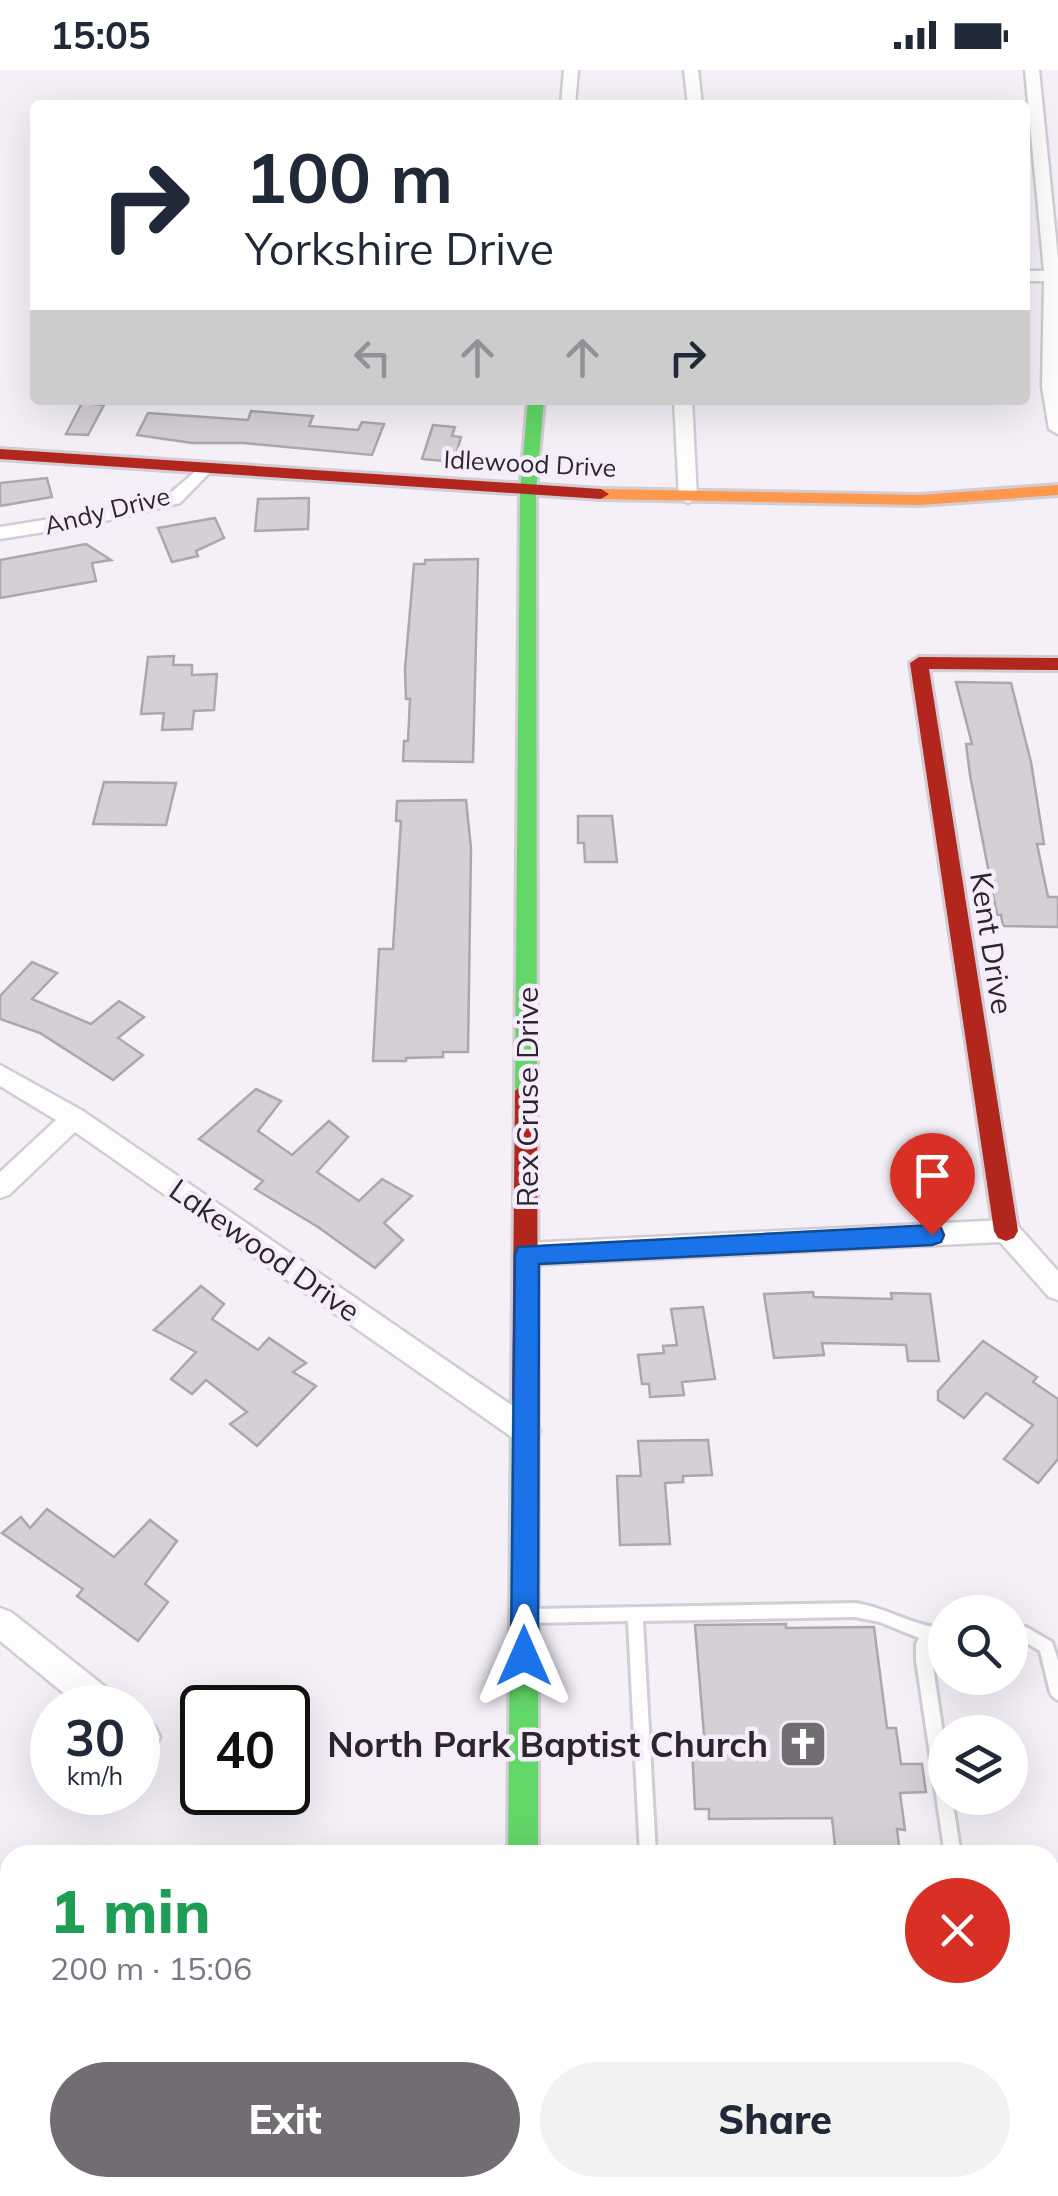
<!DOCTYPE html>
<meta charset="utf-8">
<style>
body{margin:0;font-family:Mulish,sans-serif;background:#f2f2f3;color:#1f2937;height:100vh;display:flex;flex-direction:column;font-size:38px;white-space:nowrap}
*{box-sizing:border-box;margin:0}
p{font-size:32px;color:#747a83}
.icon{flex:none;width:55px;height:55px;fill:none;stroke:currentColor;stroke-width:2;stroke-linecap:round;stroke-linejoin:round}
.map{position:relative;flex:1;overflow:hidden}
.side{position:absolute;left:0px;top:1775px;width:1060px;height:352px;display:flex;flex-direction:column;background:#fff;border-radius:30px 30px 0 0;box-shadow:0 10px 40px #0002}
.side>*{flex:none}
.banner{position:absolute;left:30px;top:30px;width:1000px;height:305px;border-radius:10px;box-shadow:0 10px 40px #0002;background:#fff;color:#1f2937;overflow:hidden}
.buttons{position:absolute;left:928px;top:1525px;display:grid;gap:20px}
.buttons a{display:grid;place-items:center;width:100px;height:100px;border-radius:50%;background:#fff;box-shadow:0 10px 40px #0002;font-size:50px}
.speed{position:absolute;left:30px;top:1615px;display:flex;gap:20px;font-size:50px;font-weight:700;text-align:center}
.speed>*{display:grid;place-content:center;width:130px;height:130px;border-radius:50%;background:#fff;box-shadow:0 10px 40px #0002;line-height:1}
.speed small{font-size:25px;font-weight:400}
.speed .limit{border:5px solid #111;border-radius:15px;background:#fff;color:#111}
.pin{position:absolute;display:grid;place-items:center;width:85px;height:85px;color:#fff;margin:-102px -42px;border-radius:50% 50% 50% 0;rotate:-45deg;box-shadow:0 0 10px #0007}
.pin .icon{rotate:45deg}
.me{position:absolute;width:110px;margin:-55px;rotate:0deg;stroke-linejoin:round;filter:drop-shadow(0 0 8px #0008)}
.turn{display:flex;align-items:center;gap:35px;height:210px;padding:0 50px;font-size:45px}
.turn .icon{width:130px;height:130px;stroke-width:2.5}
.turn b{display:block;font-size:70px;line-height:85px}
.lanes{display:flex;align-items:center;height:95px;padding:0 50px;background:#0003;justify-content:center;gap:50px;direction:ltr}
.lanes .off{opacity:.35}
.round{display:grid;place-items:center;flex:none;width:105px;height:105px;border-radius:52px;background:#f2f2f3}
.headline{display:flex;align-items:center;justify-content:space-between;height:170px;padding:0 50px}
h1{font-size:60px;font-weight:800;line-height:75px;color:#1e9e55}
.button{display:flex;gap:20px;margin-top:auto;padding:20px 50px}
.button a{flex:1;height:115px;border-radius:60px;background:#716d73;color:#fff;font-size:40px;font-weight:800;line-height:115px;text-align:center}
.button a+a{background:#f2f2f3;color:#1f2937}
.status{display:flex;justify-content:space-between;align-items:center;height:70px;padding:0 50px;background:#fff;direction:ltr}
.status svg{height:28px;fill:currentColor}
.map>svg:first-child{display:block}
.building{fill:#d5d0d5;stroke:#aba7ac;stroke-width:2.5}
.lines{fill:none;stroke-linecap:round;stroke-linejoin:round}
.lane-casing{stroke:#d1cdd3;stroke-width:6}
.street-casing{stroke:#d1cdd3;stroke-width:5}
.fast-casing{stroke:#d1cdd3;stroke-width:6}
.slow-casing{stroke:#d1cdd3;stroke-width:6}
.jam-casing{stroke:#d1cdd3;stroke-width:6}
.lane{fill:#fefdfe;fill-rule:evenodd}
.street{fill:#fefdfe;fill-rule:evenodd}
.fast{fill:#63d668;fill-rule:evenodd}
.slow{fill:#ff974d;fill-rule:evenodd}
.jam{fill:#b3261e;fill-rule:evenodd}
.route{fill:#1a73e8;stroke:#114b97;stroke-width:2.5}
.labels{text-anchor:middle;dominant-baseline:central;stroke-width:9;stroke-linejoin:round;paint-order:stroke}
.far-street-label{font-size:25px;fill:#2a262c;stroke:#f6ecfc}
.street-label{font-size:30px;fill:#2a262c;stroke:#f6ecfc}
.near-poi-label{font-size:35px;font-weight:bold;fill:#2a262c;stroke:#f6ecfc;text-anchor:end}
</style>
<div class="status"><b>15:05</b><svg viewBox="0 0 49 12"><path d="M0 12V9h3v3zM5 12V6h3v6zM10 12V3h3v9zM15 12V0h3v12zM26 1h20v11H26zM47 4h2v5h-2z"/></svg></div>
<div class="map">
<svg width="1058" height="2126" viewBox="0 0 1058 2126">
<rect width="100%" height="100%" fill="#f5f0f8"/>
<g class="building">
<path d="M82,333L104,335L88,365L66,364Z"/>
<path d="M251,341L313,346L309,356L358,360L362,352L384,354L372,385L244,373H192L137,365L148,343L248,350Z"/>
<path d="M433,355L455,357L452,366L461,367L454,392L422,389Z"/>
<path d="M47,408L52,427L0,436V413Z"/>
<path d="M309,428L308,459L255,461L258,429Z"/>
<path d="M215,448L224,468L196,481L198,486L172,492L158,458Z"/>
<path d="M86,474L111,490L92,493L96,511L0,528V490Z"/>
<path d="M478,489L473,692L403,691L404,671H408L410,629H406L405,599L414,494H425V490Z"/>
<path d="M174,586L173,595H192V605L217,604L214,640L194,641L192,659L162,660L164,643L141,644L148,587Z"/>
<path d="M956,612L1011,613L1031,692L1044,774H1037L1048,827H1058V857L1003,856L1001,845H997L970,705L966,674H972Z"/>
<path d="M104,712L176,713L166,755L93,754Z"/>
<path d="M466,730L471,778L468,982H443V987L406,988V991H373L379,879H393L401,751H396L397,731Z"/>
<path d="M578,746H612L617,792H585L584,773H578Z"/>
<path d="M32,892L57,903L32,929L91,954L119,931L144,947L118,968L143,985L113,1010L40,963L0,949V926Z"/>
<path d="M256,1019L281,1031L258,1061L292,1085L329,1051L348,1067L317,1102L359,1131L382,1109L412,1126L384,1153L403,1170L375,1198L318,1157L255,1119L263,1111L199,1069Z"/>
<path d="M201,1216L224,1234L212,1249L258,1280L269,1268L306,1293L293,1302L316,1316L257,1376L230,1354L247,1342L206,1310L192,1324L171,1309L196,1282L154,1260Z"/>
<path d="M813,1222L814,1227L892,1229L891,1223L930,1224L939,1291H908L906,1275L822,1273L824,1285L774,1288L764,1224Z"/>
<path d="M703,1237L715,1309L682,1312L684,1325L650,1327L649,1314H642L638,1285L664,1283L663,1276L677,1275L671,1239Z"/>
<path d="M983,1271L1037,1307L1033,1312L1058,1329V1389L1038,1413L1004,1389L1033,1355L986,1323L964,1348L938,1330V1321Z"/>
<path d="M708,1370L712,1405L683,1406V1412L665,1413L670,1474L620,1475L617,1406H641L638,1371Z"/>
<path d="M47,1439L114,1487L150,1450L177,1471L145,1514L168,1532L138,1571L77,1526L83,1519L2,1463L21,1447L30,1458Z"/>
<path d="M786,1554V1558L874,1557L887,1658H896L901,1694H922L926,1722L900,1723L905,1760L897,1759L900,1785H836L832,1748L709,1749V1739H695L692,1677H705L695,1555Z"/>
</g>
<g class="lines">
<g class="lane-casing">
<g id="lane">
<path d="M855,1533C886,1537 914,1557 945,1558V1572H935L932,1577V1590L945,1678V1728H952L961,1785H945L916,1590V1574L919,1568L880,1552L855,1547L643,1551L656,1785H640L628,1551L534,1553L529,1551L526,1546L529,1541L534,1539Z"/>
<path d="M1010,1557H1026L1052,1572L1058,1591V1630L1053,1627L1050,1622L1040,1581L1024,1571H1010Z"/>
<path d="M1058,1911V1929L1050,1933V1915Z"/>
</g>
</g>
<g class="street-casing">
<g id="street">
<path d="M564,0H578L575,35H561Z"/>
<path d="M684,0H698L702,35H688Z"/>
<path d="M1025,0H1039L1058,188V364L1049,359L1042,317L1044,211H1025V201H1044Z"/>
<path d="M674,330H692L697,428L688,433L679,428Z"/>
<path d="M204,394L213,399L180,433L88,455L0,469V457L88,443L168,425Z"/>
<path d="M0,995L83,1041L536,1352L540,1361L536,1370L526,1374L516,1370L75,1062L9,1125L0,1128V1102L56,1050L0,1016Z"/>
<path d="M1006,1150L1015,1153L1058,1201V1230L1049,1227L1000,1172L527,1195L518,1192L514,1184L518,1176L527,1173Z"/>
<path d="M0,1538L11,1542L118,1627L122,1638H82L0,1571Z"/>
<path d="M138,1645L155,1656L160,1667L155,1678L144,1683L138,1680Z"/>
<rect x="503" y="2118" width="36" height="8"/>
</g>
</g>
<g class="fast-casing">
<g id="fast">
<path d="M528,330H544L536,422L537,1021L526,1030L515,1021L520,422Z"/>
<path d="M525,1317L534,1320L538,1328V1785H508L512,1328L516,1320Z"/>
</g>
</g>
<g class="slow-casing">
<path id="slow" d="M1058,415V425L919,435L601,429L593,424L601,419L919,425Z"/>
</g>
<g class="jam-casing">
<g id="jam">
<path d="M0,379L601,419L609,424L601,429L0,389Z"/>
<path d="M919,587L1058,588V600L929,599L1018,1161L1014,1168L1006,1171L998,1168L994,1161L910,593Z"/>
<path d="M526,1012L537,1021L538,1328L534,1336L525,1339L516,1336L512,1328L515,1021Z"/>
</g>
</g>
<use href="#lane" class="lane"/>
<use href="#street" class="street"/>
<use href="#fast" class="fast"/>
<use href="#slow" class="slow"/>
<use href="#jam" class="jam"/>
</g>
<path class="route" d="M932,1155L941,1158L944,1165L941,1172L932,1175L539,1194L538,1586L534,1596L524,1599L515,1596L511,1586L515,1184L518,1177Z"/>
<defs>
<g id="church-square" transform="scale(2.5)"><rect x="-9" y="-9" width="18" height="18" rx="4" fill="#716d73" stroke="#f6ecfc"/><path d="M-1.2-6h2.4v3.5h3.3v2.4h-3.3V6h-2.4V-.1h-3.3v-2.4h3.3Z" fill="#fff"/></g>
</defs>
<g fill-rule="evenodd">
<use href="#church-square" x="803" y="1674"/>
</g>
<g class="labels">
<g class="far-street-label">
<text transform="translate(530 393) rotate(3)">Idlewood Drive</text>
<text transform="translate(107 440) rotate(-14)">Andy Drive</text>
</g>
<g class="street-label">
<text transform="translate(992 873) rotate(81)">Kent Drive</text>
<text transform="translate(527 1027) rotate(-90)">Rex Cruse Drive</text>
<text transform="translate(265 1180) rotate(35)">Lakewood Drive</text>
</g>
<g class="near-poi-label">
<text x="768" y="1674">North Park Baptist Church</text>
</g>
</g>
</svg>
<div class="buttons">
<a><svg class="icon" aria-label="search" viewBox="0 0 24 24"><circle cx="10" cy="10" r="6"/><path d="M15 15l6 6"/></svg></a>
<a><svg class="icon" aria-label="layers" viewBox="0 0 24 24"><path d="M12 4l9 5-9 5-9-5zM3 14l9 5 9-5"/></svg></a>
</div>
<div class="speed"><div>30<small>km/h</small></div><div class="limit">40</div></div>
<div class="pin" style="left:932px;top:1165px;background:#d93025"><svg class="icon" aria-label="arrive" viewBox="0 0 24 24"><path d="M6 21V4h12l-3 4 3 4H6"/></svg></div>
<svg class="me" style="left:524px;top:1586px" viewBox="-20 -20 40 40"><path d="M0-17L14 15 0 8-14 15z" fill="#1a73e8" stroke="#fff" stroke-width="4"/></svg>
<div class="banner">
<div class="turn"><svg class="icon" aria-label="right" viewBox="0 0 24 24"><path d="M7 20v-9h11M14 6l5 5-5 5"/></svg><div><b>100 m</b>Yorkshire Drive</div></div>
<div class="lanes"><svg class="icon off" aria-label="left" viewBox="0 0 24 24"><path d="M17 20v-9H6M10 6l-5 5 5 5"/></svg><svg class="icon off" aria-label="ahead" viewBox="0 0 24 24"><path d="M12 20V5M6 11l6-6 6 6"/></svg><svg class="icon off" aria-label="ahead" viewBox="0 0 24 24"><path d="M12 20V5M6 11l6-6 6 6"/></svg><svg class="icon" aria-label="right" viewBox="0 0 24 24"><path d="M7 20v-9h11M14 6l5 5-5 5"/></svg></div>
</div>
<section class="side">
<div class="headline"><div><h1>1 min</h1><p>200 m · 15:06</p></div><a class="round" style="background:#d93025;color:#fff"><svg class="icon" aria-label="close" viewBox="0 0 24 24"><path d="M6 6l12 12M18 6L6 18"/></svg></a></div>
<div class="button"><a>Exit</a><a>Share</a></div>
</section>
</div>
